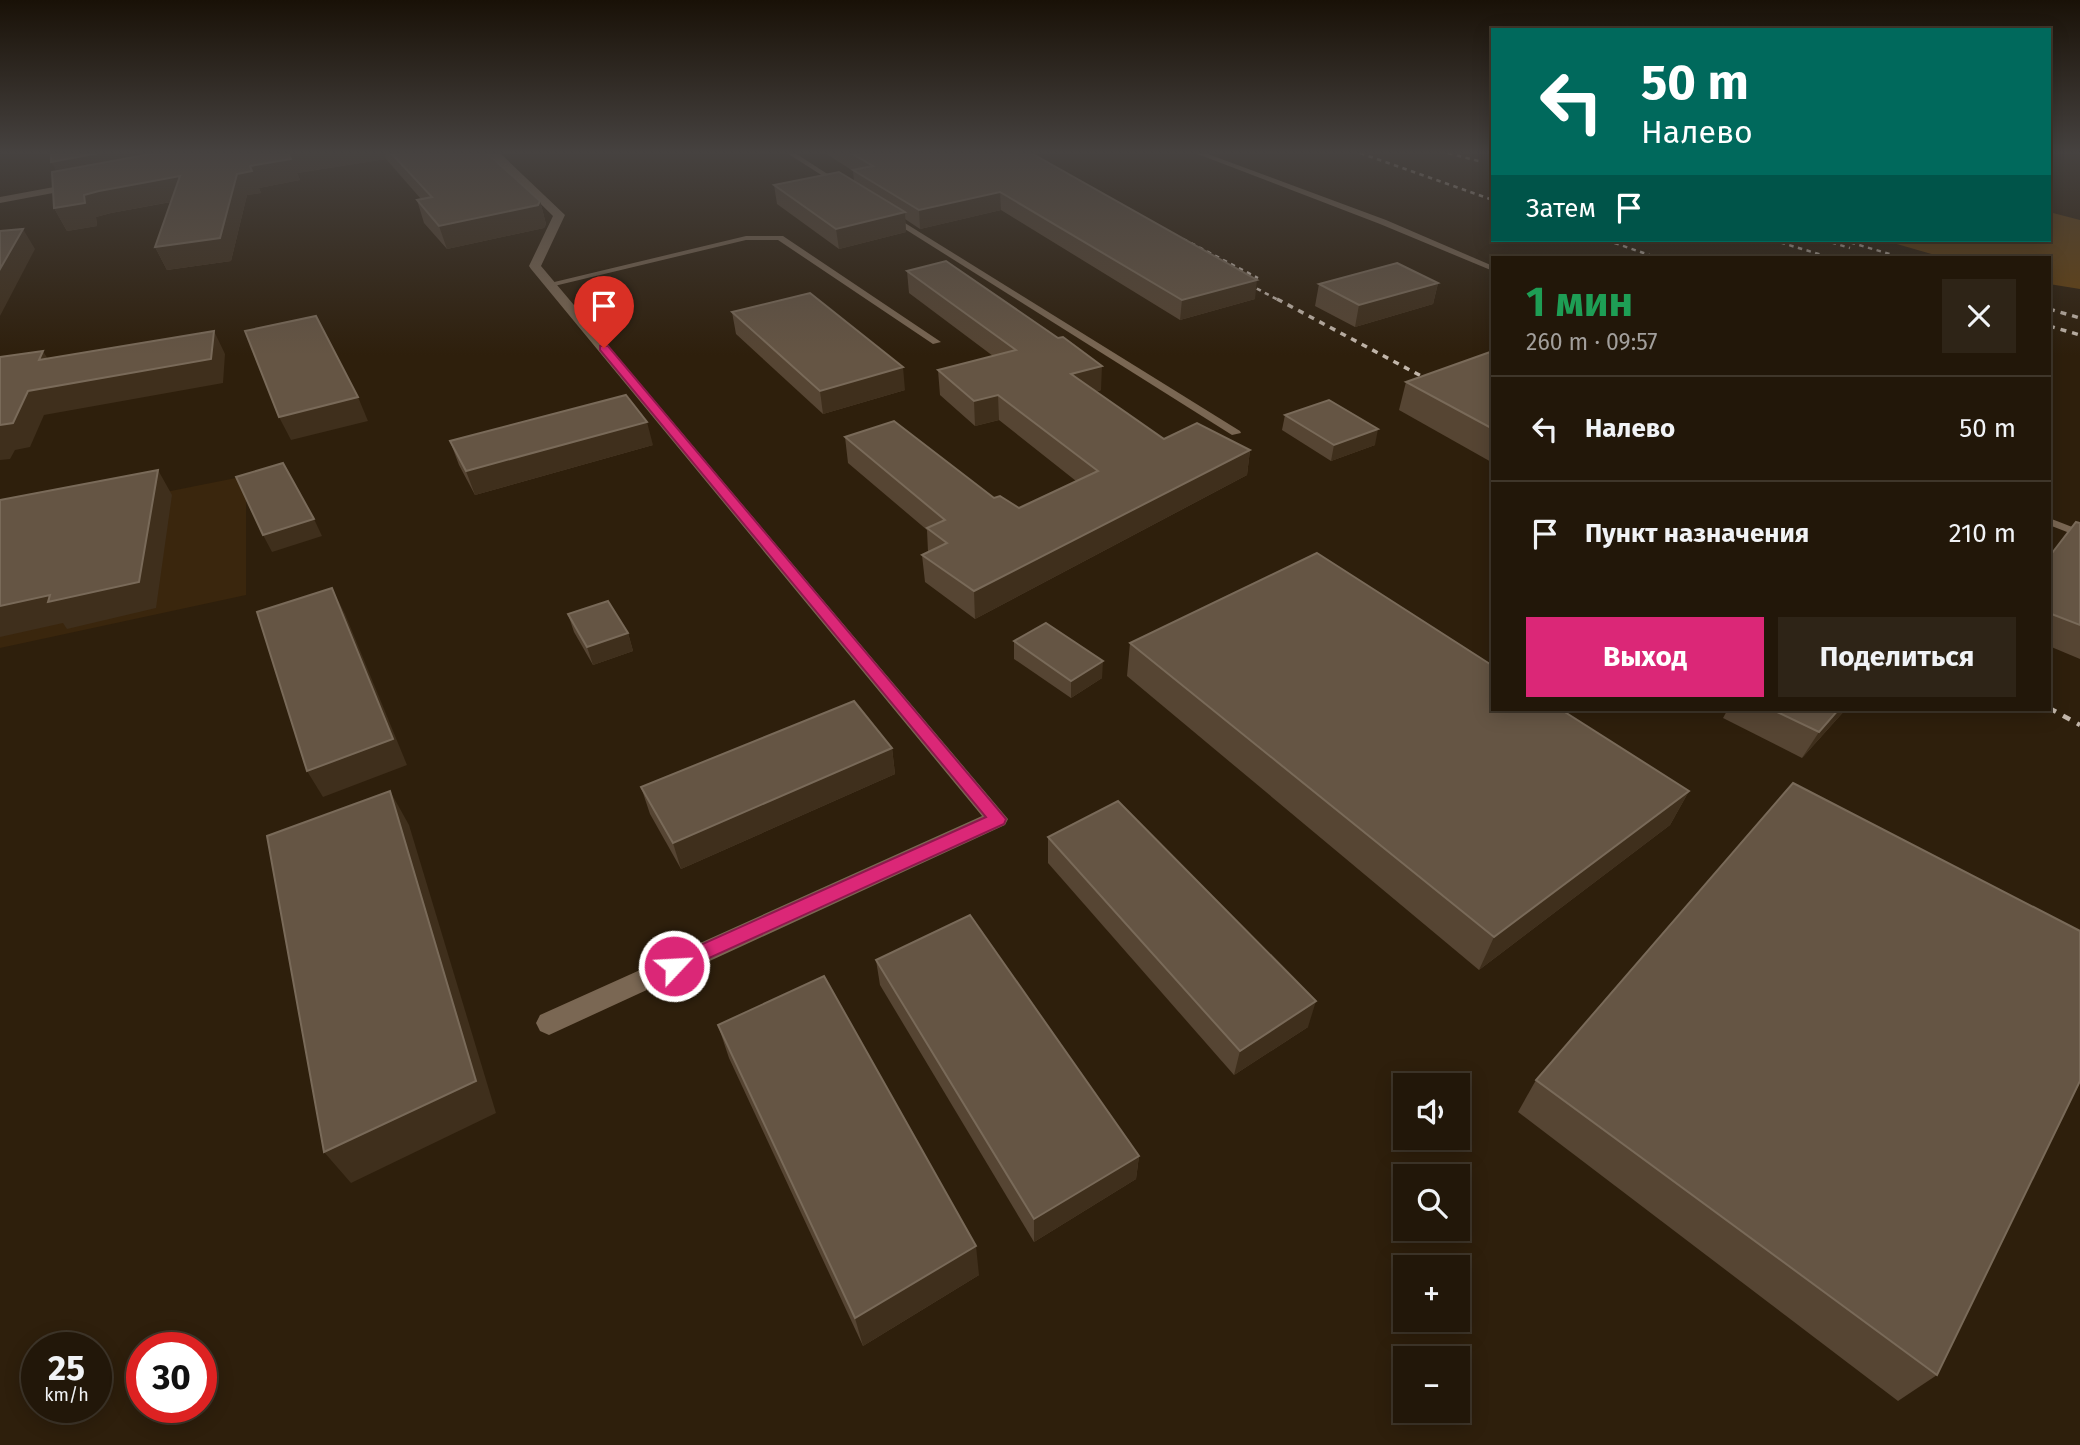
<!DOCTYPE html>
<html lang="ru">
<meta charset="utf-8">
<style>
body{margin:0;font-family:"Fira Sans",sans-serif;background:#2e2417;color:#f1f3f6;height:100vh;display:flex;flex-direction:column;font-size:26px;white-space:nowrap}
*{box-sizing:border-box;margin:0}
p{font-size:23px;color:#a29f9c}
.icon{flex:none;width:38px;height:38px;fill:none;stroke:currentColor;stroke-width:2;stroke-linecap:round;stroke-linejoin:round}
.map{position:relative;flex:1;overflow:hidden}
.side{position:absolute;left:1491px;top:256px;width:560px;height:455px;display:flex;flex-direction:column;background:#221709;border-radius:0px;box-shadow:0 4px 18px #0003,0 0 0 2px #3f362a}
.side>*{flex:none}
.guide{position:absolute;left:1491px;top:28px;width:560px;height:214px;border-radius:0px;box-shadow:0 4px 18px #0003,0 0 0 2px #3f362a;background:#00695c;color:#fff;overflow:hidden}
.controls{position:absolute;left:1393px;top:1073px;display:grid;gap:14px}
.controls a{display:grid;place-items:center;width:77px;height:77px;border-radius:0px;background:#221709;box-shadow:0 4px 18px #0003,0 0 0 2px #3f362a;font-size:35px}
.speed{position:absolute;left:21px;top:1332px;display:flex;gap:14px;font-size:35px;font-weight:700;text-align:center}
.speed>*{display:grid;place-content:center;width:91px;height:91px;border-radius:50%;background:#221709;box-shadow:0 4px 18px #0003,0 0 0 2px #3f362a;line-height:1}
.speed small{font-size:18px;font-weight:400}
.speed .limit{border:10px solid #d22;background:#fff;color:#111}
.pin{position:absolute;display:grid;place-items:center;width:60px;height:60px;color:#fff;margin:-72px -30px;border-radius:50% 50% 50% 0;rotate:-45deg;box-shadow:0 0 7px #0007}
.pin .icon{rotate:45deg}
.me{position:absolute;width:77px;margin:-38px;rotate:65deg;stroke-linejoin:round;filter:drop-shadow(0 0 5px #0008)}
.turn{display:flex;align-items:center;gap:24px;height:147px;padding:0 35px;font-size:32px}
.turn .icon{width:91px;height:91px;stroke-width:2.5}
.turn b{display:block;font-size:49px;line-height:60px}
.then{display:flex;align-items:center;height:66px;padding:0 35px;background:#0003;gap:14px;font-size:26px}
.round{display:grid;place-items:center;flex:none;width:74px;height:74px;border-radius:0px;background:#2e2417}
.head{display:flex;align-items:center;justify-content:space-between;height:119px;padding:0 35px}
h1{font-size:42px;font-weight:700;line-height:52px;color:#1e9e55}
.primary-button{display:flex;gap:14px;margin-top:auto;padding:14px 35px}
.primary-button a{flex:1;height:80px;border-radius:0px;background:#db2777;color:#fff;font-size:28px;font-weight:700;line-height:80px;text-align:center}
.primary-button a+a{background:#2e2417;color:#f1f3f6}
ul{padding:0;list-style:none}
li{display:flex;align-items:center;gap:21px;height:105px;padding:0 35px;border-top:2px solid #3f362a}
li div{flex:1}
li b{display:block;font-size:26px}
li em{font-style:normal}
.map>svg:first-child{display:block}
.built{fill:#3a260d}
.green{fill:#67420e}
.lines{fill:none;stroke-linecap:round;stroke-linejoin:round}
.service{fill:#7a6753;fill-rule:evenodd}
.minor{fill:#7a6753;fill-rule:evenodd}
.rail-far2{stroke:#c2b6aa;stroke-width:2.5;stroke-dasharray:4.5 4.5;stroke-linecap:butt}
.rail-far1{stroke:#c2b6aa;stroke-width:3.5;stroke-dasharray:6 6;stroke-linecap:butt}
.rail{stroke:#c2b6aa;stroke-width:4.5;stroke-dasharray:8 8;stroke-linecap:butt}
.wall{fill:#564533}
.shaded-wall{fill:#3f2f1c}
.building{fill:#655544;stroke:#796a59;stroke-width:2}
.route{fill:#db2777;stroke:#8e194d;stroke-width:2}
</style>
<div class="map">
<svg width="2080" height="1445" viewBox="0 0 2080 1445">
<rect width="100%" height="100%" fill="#2e1f0c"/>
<path class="built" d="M246,476V595L0,648V525Z"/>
<path class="green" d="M2049,212L2080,220V289L2049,284V257H1942L1883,240H2049Z"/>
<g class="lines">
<g class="service">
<path d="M787,153H795L843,184L837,185Z"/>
<path d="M1195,153H1205L1386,220L1493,266V271L1380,224Z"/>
<path d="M892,215L1240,431L1241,433L1232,435L889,219V215Z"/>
<path d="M746,236H783L941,342L933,344L778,240H746L550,287L546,284Z"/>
<path d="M2049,518L2080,530V537L2049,525Z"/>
</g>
<g class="minor">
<path d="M489,153H500L565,215L541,266L1008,819L1005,825L549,1035L540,1031L536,1023L540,1015L982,816L531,269L529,266L553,216Z"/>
<path d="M81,182L86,185L85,187L0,203V197Z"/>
</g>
<g class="rail-far2">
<path d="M1360,153L1493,200"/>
<path d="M1448,153L1482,162"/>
<path d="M1183,239L1258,278"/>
<path d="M1606,240L1655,257"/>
<path d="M1772,240L1829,257"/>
<path d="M1823,240L1850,248"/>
<path d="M1842,240L1900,257"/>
<path d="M1241,280L1280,301"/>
</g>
<g class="rail-far1">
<path d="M1277,299L1438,385"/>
<path d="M2049,309L2080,318"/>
<path d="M2049,326L2080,335"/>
</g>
<path class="rail" d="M2049,708L2080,725"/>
</g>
<g class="wall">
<path d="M51,153H487L540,201L546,224L544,228L447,249L424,223L417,200L421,199L386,159L297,173L300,180L259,188L261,193L247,195L231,261L167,270L155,247L171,202L111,213L96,217L97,226L67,231L54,208L56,171Z"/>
<path d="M825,153H1031L1255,299L1180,320L1001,210L920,229L905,219L906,232L839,249L777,204L774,185L854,181L853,171Z"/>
<path d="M907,271L1101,390L1096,392L1164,439L1250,450L1247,475L975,619L925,582L922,555L928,552L927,530L848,463L845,437L1019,508L1076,481L999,420L975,426L940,395L938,370L993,356L909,293Z"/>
<path d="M1438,283L1433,304L1355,327L1315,306L1319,284Z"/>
<path d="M732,312L905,390L823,414L736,334Z"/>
<path d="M1493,351V463L1399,410L1406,382Z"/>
<path d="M1285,415L1375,445L1331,461L1282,430Z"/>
<path d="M450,441L653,445L475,495L459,465Z"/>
<path d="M2080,523V659L2049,646V557Z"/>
<path d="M568,614L628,633L633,651L593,665L574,632Z"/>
<path d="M1014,641L1102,678L1071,698L1014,659Z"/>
<path d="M1130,643L1689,791L1670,825L1479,970L1127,676Z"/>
<path d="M1728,709H1846L1802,758L1723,718Z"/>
<path d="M892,748L895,774L681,869L650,814L641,787Z"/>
<path d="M1048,837L1308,1027L1234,1075L1048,863Z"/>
<path d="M876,960L1139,1156L1136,1179L1034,1242L880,985Z"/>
<path d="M718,1025L979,1275L863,1346L729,1058Z"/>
<path d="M1536,1080L1937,1375L1898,1401L1518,1112Z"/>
</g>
<g class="shaded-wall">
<path d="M99,153H226L63,183L51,162Z"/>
<path d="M287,153H384L386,159L297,173L300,180L259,188L261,193L247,195L231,261L167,270L155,247L237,174L250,166Z"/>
<path d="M180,176L191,198L111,213L96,217L97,226L67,231L54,208L84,195L99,191Z"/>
<path d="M1000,192L1001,210L920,229L919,210Z"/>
<path d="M540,201L546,224L544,228L447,249L439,226Z"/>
<path d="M905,212L906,232L839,249L836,229Z"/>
<path d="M23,229L35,249L0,316V269Z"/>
<path d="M1257,280L1255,299L1180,320L1182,300Z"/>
<path d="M1438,283L1433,304L1355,327L1359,305Z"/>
<path d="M214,331L225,354L223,383L44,415L30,447L15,450L10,459L0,460V425L28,391Z"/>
<path d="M43,351L57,374L39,360Z"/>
<path d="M1102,366L1101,390L1071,399V374Z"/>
<path d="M903,367L905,390L823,414L820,391Z"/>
<path d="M998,395L999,420L975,426L974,401Z"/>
<path d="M358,397L368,421L291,440L279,417Z"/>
<path d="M647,422L653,445L475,495L466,471Z"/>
<path d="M1378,429L1375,445L1331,461L1334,445Z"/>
<path d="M1250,450L1247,475L975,619L974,591Z"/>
<path d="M158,470L172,495L156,608L67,629L63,623L0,637V606Z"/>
<path d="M314,519L322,536L272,552L263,535Z"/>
<path d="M332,588L345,614L407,765L323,797L307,771Z"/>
<path d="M628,633L633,651L593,665L587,647Z"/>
<path d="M1103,661L1102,678L1071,698V681Z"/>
<path d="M1839,709H1846L1802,758L1819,732Z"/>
<path d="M892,748L895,774L681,869L673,843Z"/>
<path d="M390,791L409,825L496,1113L351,1183L324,1152Z"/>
<path d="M1689,791L1670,825L1479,970L1494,937Z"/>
<path d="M1316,1001L1308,1027L1234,1075L1240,1051Z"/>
<path d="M1139,1156L1136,1179L1034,1242V1219Z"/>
<path d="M976,1246L979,1275L863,1346L855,1318Z"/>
</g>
<g class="building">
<path d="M51,153H99L51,162Z"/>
<path d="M156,153H288L291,159L250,166L252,171L237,174L220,238L155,247L180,176L99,191L84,195L85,203L54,208L52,172Z"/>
<path d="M391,153H487L540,201L538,205L439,226L417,200L432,197Z"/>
<path d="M851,153H1031L1257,280L1182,300L1000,192L919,210L853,170L873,166Z"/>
<path d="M839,172L905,212L836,229L774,185Z"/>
<path d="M23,229L0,269V231Z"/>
<path d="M946,261L1058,338L1063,337L1102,366L1071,374L1164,439L1197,423L1250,450L974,591L922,555L947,543L927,528L945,520L845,437L894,421L994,498L1000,496L1019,508L1098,471L998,395L974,401L938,370L1016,350L907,271Z"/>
<path d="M1397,263L1438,283L1359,305L1319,284Z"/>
<path d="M810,293L903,367L820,391L732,312Z"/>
<path d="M316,316L358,397L279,417L245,331Z"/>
<path d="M214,331L211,359L28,391L13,423L0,425V357L43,351L39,360Z"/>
<path d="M1493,351V429L1406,382Z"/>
<path d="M626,395L647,422L466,471L450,441Z"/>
<path d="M1329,400L1378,429L1334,445L1285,415Z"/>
<path d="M283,463L314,519L263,535L236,477Z"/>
<path d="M158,470L139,582L48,602L50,595L0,606V500Z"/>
<path d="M2076,522L2080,523V625L2049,613V557Z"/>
<path d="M1317,553L1493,666V709H1560L1689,791L1494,937L1130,643Z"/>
<path d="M332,588L393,739L307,771L257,612Z"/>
<path d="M608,601L628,633L587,647L568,614Z"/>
<path d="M1046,623L1103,661L1071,681L1014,641Z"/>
<path d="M854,701L892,748L673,843L641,787Z"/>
<path d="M1771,709H1839L1819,732Z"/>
<path d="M1793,783L2080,931V1081L1937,1375L1536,1080Z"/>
<path d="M390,791L476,1081L324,1152L267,836Z"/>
<path d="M1118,801L1316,1001L1240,1051L1048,837Z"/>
<path d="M970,915L1139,1156L1034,1219L876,960Z"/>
<path d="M824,976L976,1246L855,1318L718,1025Z"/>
</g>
<linearGradient id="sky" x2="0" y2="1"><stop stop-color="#191107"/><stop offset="0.43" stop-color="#464240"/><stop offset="1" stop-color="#464240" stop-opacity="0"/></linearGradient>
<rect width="2080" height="355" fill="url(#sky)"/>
<path class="route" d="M600,346H608L1006,819L1004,824L674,974L667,972L664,966L667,960L986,817L600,350Z"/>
</svg>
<div class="controls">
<a><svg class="icon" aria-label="sound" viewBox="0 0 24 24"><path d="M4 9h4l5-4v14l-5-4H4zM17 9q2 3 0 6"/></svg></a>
<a><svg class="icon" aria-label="search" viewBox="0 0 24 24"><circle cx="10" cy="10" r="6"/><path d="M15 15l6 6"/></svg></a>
<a>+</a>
<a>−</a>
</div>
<div class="speed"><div>25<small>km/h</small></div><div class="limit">30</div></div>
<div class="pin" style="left:604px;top:348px;background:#d93025"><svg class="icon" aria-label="arrive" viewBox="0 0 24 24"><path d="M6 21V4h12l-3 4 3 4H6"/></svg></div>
<svg class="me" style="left:674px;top:966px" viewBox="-20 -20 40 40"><circle r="17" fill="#db2777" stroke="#fff" stroke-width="3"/><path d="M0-11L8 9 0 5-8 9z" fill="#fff"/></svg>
<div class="guide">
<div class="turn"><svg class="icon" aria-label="left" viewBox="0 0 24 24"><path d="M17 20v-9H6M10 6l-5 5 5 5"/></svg><div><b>50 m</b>Налево</div></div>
<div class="then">Затем<svg class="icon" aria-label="arrive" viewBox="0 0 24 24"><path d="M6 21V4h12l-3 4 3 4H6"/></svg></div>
</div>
<section class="side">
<div class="head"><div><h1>1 мин</h1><p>260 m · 09:57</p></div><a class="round"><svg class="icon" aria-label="close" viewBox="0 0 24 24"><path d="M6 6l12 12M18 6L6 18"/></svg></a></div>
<ul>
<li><svg class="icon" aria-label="left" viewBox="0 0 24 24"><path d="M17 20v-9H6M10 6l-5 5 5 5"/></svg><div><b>Налево</b></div><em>50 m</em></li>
<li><svg class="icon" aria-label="arrive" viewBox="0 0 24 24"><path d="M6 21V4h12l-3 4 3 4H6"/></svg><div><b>Пункт назначения</b></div><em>210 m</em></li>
</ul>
<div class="primary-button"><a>Выход</a><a>Поделиться</a></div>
</section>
</div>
